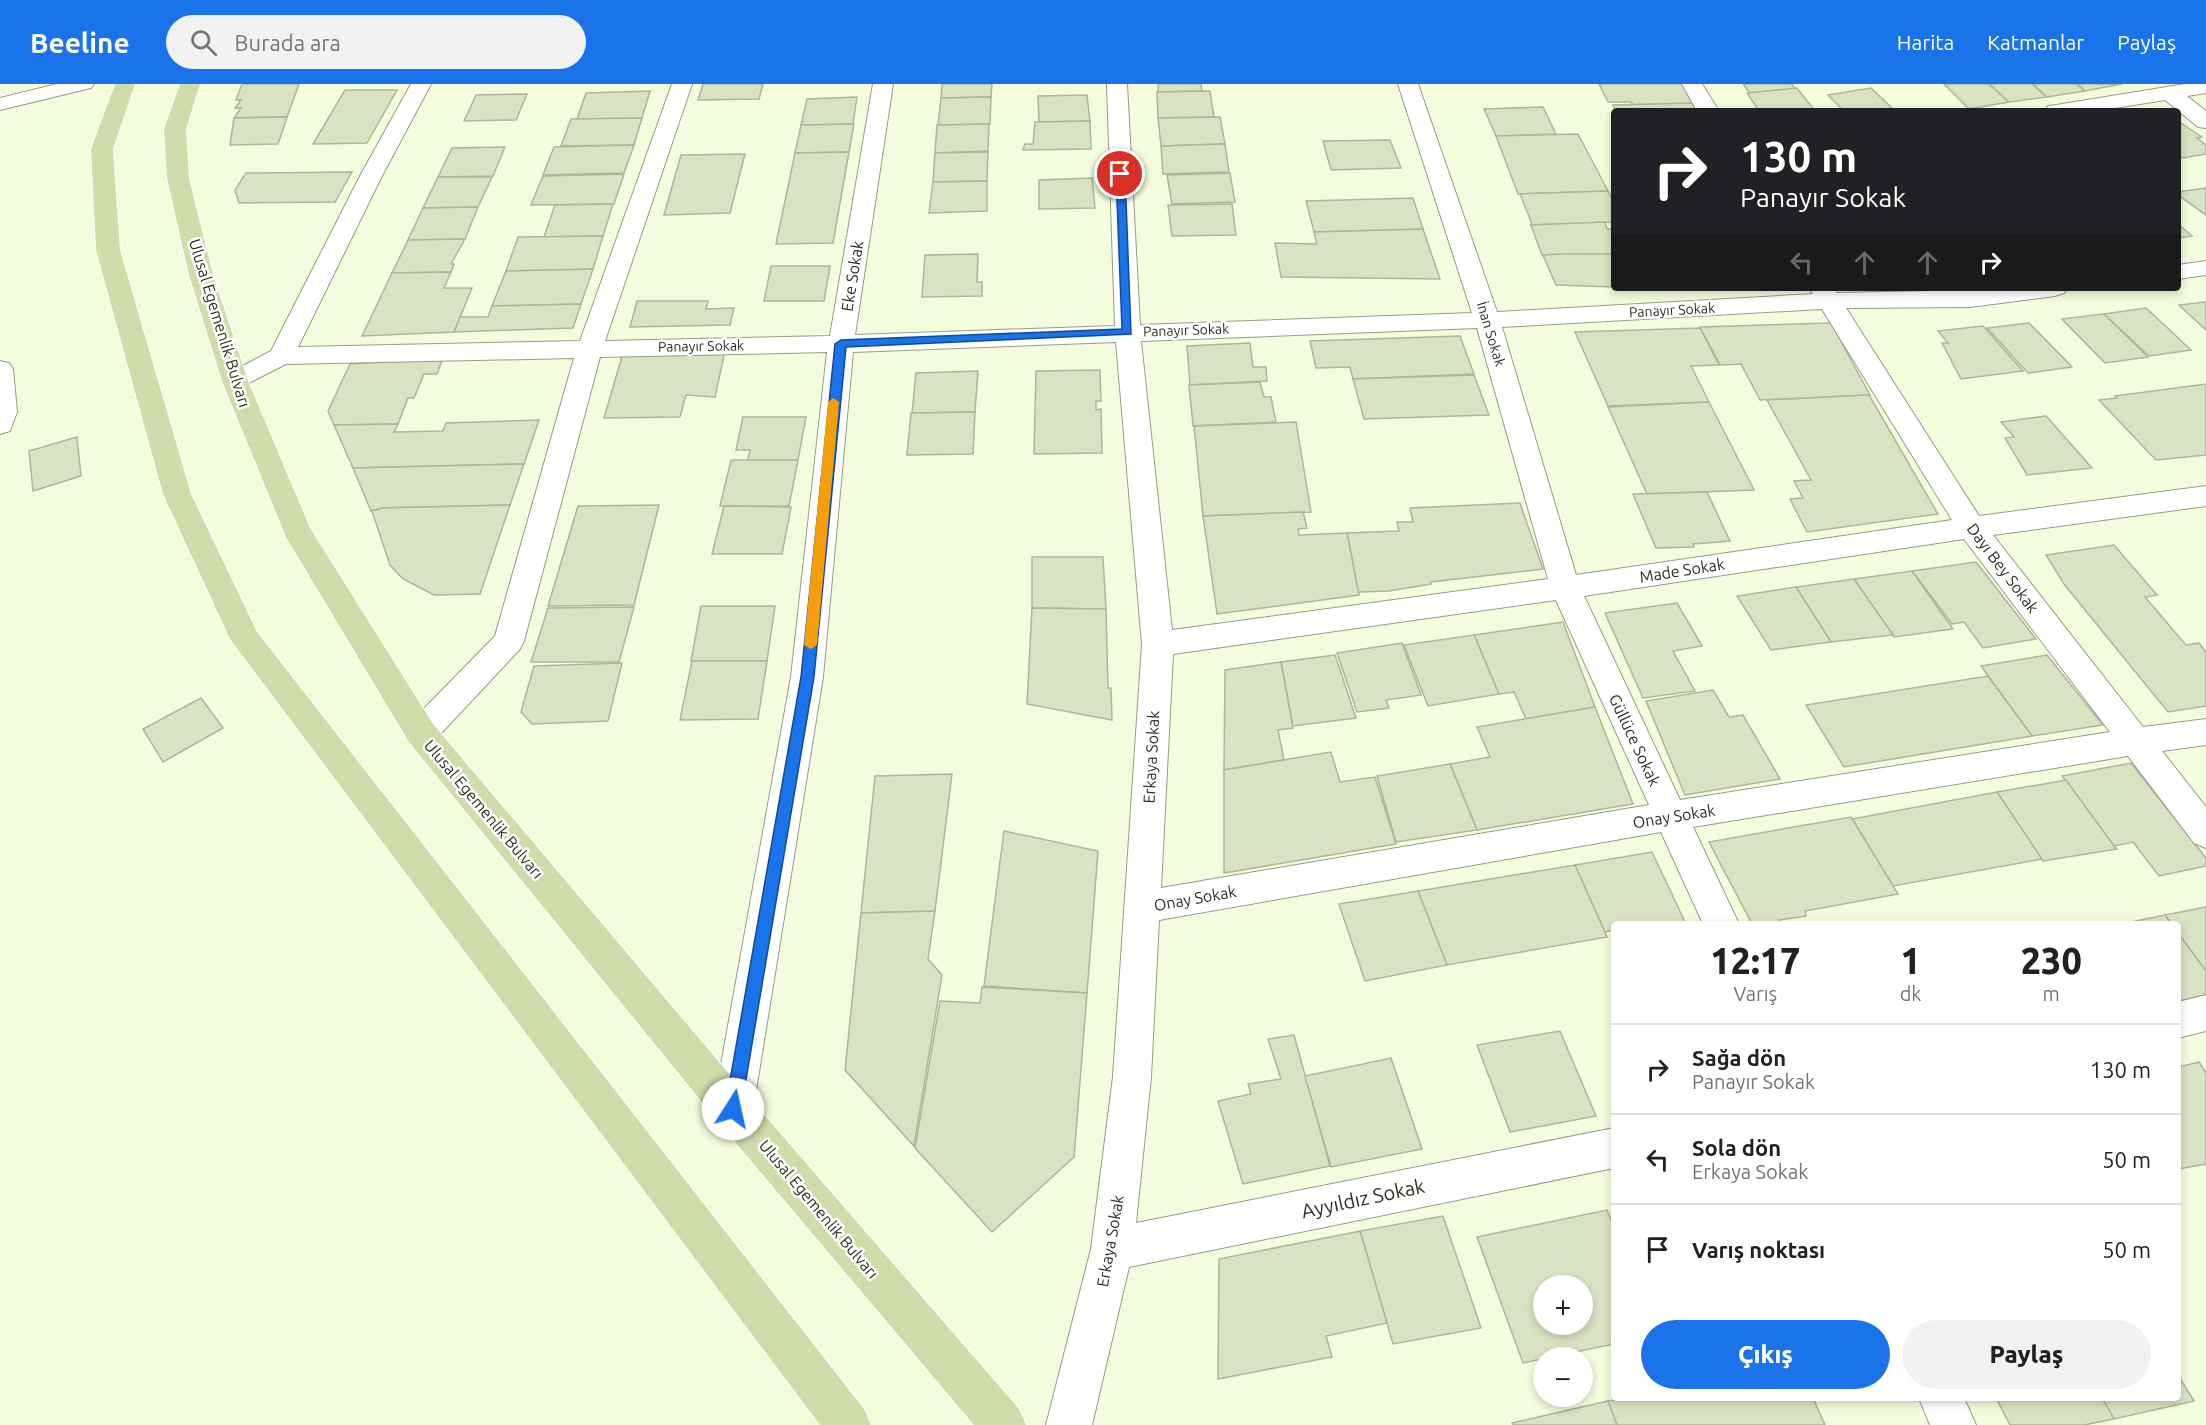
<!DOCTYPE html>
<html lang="tr">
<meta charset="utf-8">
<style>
body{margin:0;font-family:Ubuntu,sans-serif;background:#f2f2f2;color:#202124;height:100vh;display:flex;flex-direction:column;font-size:22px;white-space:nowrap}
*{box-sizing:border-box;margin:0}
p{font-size:20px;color:#757577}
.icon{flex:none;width:33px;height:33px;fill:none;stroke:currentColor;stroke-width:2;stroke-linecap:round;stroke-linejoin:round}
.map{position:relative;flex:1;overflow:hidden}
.side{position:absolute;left:1611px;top:837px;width:570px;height:480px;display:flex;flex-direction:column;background:#fff;border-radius:6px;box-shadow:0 3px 9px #0003}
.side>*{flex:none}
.hud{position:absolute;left:1611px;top:24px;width:570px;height:183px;border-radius:6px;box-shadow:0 3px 9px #0003;background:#202124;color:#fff;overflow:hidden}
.tools{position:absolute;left:1533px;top:1191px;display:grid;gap:12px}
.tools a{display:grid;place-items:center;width:60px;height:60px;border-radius:50%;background:#fff;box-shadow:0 3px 9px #0003;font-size:30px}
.pin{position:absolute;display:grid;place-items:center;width:51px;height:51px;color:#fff;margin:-26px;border:3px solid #fff;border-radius:50%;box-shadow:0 2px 6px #0007}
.me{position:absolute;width:66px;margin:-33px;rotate:10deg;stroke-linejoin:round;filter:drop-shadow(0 0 4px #0008)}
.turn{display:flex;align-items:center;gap:21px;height:126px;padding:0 30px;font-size:27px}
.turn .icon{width:78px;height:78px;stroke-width:2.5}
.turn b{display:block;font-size:42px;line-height:51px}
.lanes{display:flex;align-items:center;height:57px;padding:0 30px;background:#0003;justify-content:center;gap:30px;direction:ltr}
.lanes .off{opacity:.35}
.eta{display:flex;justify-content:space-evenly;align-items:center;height:102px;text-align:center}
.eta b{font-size:36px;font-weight:800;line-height:42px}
.primary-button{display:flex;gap:12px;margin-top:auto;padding:12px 30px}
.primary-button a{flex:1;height:69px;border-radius:36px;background:#1a73e8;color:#fff;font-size:24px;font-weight:800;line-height:69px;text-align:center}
.primary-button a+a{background:#f2f2f2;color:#202124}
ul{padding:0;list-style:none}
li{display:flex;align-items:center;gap:18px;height:90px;padding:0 30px;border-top:2px solid #e0e0e0}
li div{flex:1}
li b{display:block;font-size:22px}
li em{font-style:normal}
header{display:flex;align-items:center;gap:36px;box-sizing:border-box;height:84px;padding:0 30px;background:#1a73e8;color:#fff}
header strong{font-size:28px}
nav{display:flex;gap:33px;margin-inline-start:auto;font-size:21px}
.search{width:420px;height:54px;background:#f2f2f2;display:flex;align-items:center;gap:15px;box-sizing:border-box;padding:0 21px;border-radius:33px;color:#757577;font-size:22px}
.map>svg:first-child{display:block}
.building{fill:#dae2c4;stroke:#aeb599;stroke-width:1.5;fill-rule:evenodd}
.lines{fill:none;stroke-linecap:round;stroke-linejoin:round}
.minor-casing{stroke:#969d81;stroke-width:2}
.major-casing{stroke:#fff;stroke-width:2}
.minor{fill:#fff;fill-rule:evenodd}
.major{fill:#d0dcaa;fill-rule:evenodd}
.route{fill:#1a73e8;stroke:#114b97;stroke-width:1.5}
.slow{fill:#f59e0b}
.labels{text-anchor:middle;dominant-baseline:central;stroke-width:5;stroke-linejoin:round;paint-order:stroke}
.far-street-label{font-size:14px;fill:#2c2f23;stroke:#fff}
.street-label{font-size:16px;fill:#2c2f23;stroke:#fff}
.near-street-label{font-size:20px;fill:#2c2f23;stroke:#fff}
</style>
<header>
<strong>Beeline</strong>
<div class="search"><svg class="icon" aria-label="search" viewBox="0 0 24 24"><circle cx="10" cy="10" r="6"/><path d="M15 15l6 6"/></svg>Burada ara</div>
<nav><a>Harita</a><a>Katmanlar</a><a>Paylaş</a></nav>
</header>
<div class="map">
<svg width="2206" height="1341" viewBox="0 0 2206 1341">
<rect width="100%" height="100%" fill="#f4fcde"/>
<g class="building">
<path d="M242,0H299L287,33L234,34L241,24H235L241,16H236Z"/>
<path d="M703,0H763L759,15L698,16Z"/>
<path d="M942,0H992L991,13L941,14Z"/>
<path d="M1158,0H1201L1202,7L1158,8Z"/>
<path d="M1599,0H1684L1695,19L1633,21L1631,18H1608Z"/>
<path d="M1743,0H1792L1795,5L1750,9Z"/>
<path d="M1944,0H1989L2009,18L1969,25Z"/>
<path d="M1989,0H2032L2047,13L2009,18Z"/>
<path d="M2033,0H2077L2085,7L2047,13Z"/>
<path d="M2077,0H2122L2085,7Z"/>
<path d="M1797,4L1815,27H1759L1747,9Z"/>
<path d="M1871,4L1895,27H1844L1828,11Z"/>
<path d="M345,6H397L367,59L313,60Z"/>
<path d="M650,7L642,34L577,35L586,9Z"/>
<path d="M1210,7L1214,33L1158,34L1157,8Z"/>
<path d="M527,10L516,36L464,37L476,11Z"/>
<path d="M1087,11L1090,37L1039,38L1038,12Z"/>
<path d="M857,13L853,40L801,41L807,15Z"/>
<path d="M991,13L990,40L938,41L941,14Z"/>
<path d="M1695,19L1700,27H1616L1613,21Z"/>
<path d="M1543,23L1556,50L1496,52L1484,25Z"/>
<path d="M287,33L278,60L230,61L234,34Z"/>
<path d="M1220,33L1225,60L1161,62L1158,34Z"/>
<path d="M642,34L634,61L561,62L571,35Z"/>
<path d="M1090,37L1091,65L1023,66L1025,60H1033L1035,38Z"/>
<path d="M2178,37L2202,53L2197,54L2206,61V70L2183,74L2178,71Z"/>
<path d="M854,40L849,68L795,69L801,41Z"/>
<path d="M989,40L988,67L935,69L937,41Z"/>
<path d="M1578,50L1608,107L1518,110L1496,52Z"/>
<path d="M1390,56L1401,84L1331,86L1323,57Z"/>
<path d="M1225,60L1229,88L1163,90L1161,62Z"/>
<path d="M634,61L624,89L543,91L554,63Z"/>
<path d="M505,63L493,92L438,93L452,64Z"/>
<path d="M849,68L833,159L776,160L795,69Z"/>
<path d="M988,68L987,97L933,98L935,69Z"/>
<path d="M745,70L730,129L664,131L681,71Z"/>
<path d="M352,88L335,118L239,119L235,106L246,89Z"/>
<path d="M1230,89L1235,118L1172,120L1167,91Z"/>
<path d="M624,90L614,120L531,121L543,92Z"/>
<path d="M438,93H492L478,123L423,124Z"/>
<path d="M1092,94L1095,124L1039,125V96Z"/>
<path d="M987,97V127L929,129L933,98Z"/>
<path d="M2206,104V131L2178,111V108Z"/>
<path d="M1608,107L1614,118V138L1531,141L1532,140L1520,110Z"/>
<path d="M1413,114L1423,145L1314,148L1306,117Z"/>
<path d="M613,120L603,152L544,153L555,121Z"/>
<path d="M1232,120L1236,151L1172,152L1168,121Z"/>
<path d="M478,123L465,155L408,156L423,124Z"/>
<path d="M1605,138L1607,145H1614V170L1542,171L1531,141Z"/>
<path d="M2178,140L2192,152L2178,154Z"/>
<path d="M1423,145L1440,195L1281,193L1275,159L1317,160L1314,148Z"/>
<path d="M603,152L593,185L506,187L518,153Z"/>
<path d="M465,155L451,180H454L451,188L392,189L408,156Z"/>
<path d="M978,170L977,198H982V212L922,213L925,171Z"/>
<path d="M1560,170H1614V203L1556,201L1543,171Z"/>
<path d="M771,182H830L824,217H764Z"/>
<path d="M593,185L581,220L492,222L506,187Z"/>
<path d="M451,188L444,204H472L454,248L362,252L392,189Z"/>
<path d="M1664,204H1809L1811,206Z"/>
<path d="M637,217H708L706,225L734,224L730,241L630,243Z"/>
<path d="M2206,218V246L2179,221Z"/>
<path d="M581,220L573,244L454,248L460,233H488L492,222Z"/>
<path d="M2146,224L2191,266L2149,272L2104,230Z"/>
<path d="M2104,230L2148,273L2105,279L2062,235Z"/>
<path d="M1831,239L1870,311L1760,316L1741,280L1720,281L1700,243Z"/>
<path d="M2029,239L2072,283L2028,289L1987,244Z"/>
<path d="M1983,242L2023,287L1961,295L1942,259H1948L1938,247Z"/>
<path d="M1700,244L1719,281L1691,282L1709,318L1608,322L1575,248Z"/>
<path d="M1460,252L1474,290L1353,295L1350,283L1316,284L1310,257Z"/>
<path d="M1250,259L1253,283H1266L1267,297L1190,301L1187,262Z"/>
<path d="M725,267L715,313L686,311L680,333L604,334L623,269Z"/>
<path d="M443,274L437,290H424L414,314H408L398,340L334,341L328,327L350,280Z"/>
<path d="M1100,286L1101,317H1096V326L1101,325L1102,369L1034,370L1036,287Z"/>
<path d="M978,287L975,328L912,329L916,289Z"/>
<path d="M1474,291L1489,331L1364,335L1353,295Z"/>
<path d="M1260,298L1264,313H1271L1276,338L1193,342L1189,301Z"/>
<path d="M2206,300V371L2156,376L2099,316L2117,314L2115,312Z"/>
<path d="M1869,311L1938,430L1807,448L1790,415L1803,414L1794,397L1811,396L1767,316Z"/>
<path d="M1709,318L1754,406L1647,410L1608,323Z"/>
<path d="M975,328L973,370L907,371L911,329Z"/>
<path d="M2046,332L2092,384L2027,391L2005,354L2014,353L2001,338Z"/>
<path d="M743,333H806L798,376H748L750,366H736Z"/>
<path d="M539,336L524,380L353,384L334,341L398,340L394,348L443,347L446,339Z"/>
<path d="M1296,338L1311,428L1203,432L1194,342Z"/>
<path d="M77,353L81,392L33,407L29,367Z"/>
<path d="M731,376H798L789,422H720Z"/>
<path d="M524,380L510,421L382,424L371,427L353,384Z"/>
<path d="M1707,408L1730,457L1693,460L1694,463L1656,464L1633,410Z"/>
<path d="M1520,419L1543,485L1431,498V500L1389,507L1358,508L1347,449L1399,447L1397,438H1413L1410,424Z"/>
<path d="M510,421L480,510L434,511L403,495L390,481L372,427L382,424Z"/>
<path d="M659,421L634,521L548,522L578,422Z"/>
<path d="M724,422L791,423L782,470H712Z"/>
<path d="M1303,428L1307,444L1298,445L1299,451L1347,449L1359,511L1217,530L1203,432Z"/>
<path d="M2114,461L2157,511L2145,513L2186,561L2199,559L2206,568V622L2168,628L2064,500L2046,471Z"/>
<path d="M1032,473H1103L1106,525L1032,524Z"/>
<path d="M1976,478L2036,555L1983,564L1964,538L1952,540L1912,487Z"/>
<path d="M1912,487L1953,545L1894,553L1854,495Z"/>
<path d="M1854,495L1893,551L1831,558L1796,503Z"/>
<path d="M1796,503L1831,558L1771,566L1737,512Z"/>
<path d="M1677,519L1702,562L1673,567L1695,607L1643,614L1605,529Z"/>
<path d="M701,522H775L767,577H691Z"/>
<path d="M634,523L619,578H531L548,524Z"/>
<path d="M1032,524L1106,525L1108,604H1111L1112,636L1027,620Z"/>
<path d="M1563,538L1595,623L1526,635L1514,608L1499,610L1474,551Z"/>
<path d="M1474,551L1499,610L1428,622L1404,561Z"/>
<path d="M1402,559L1421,611L1386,616L1389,624L1357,628L1337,569Z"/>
<path d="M1335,571L1356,634L1293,642L1281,578Z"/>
<path d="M2047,571L2103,641L2032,652L1981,582Z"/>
<path d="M692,577H767L758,635L680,636Z"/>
<path d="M1281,578L1293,644L1278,646L1284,676L1224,686L1225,586Z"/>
<path d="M622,579L608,637L532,640L521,628L534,582Z"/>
<path d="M1988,592L2032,652L1844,683L1806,621Z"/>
<path d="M1713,606L1729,633L1743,631L1780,695L1685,711L1646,617Z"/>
<path d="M201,614L223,644L163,678L143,645Z"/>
<path d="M1595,623L1633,720L1477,746L1450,680L1490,673L1477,643Z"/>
<path d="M1331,668L1340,698L1375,693L1396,760L1224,789V686Z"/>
<path d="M2131,679L2206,774V782L2159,792L2133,758L2114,762L2062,692Z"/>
<path d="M1450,680L1477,746L1396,758L1377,692Z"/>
<path d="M952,690L935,827L861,829L875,692Z"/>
<path d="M2066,696L2114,762L2117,765L2043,777L1997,708Z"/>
<path d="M1997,708L2042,775L1893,802L1852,735Z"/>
<path d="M1851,733L1898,810L1805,827L1806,832L1779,836L1781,840H1752L1709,758Z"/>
<path d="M1004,747L1098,767L1087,909L984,902Z"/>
<path d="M1652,768L1686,840H1614V846L1605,848L1575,781Z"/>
<path d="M1575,781L1607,853L1447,881L1418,807Z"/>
<path d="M1418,807L1447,881L1365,897L1339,820Z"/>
<path d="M2206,823V887L2178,849V840H2171L2165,831Z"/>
<path d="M935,827L928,875L942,891L914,1062L845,986L861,829Z"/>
<path d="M2165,831L2171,840H2121Z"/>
<path d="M2178,849L2206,887V911L2178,917Z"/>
<path d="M982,903L1087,909L1074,1073L992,1148L915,1064L940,917L980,919Z"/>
<path d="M1560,947L1596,1032L1510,1048L1477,961Z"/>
<path d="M1294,951L1330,1082L1243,1100L1218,1017L1251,1010L1248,1000L1281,995L1268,955Z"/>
<path d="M1391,974L1422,1065L1331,1083L1305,992Z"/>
<path d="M2199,978L2206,989V1080L2178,1085V983Z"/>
<path d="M1607,1126L1614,1143V1260L1523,1279L1477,1153ZM1544,1202H1582V1240H1544Z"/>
<path d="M1443,1132L1481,1244L1393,1260L1360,1147Z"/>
<path d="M1360,1147L1387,1239L1326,1252L1332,1273L1218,1295L1219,1175Z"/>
<path d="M2178,1291L2194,1317L2114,1335L2102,1314H2178Z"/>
<path d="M1625,1314H1813L1825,1341H1617L1608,1317Z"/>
<path d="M1996,1314H2102L2114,1335L2084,1341H2010Z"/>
<path d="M1608,1317L1617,1341H1513L1512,1339Z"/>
</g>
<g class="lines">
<g class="minor-casing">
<g id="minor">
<path d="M57,0H94L91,4L0,26V14Z"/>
<path d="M411,0H431L382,92L298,263L580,257L672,0H692L605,257L830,252L873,0H893L855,251L1115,242L1107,0H1127L1140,241L1472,229L1398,0H1418L1497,228L1813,210L1809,204H1833L1837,209L2067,204L2064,209L2055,212L1970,223L1846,224L1979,432L2206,402V422L1993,451L2143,643L2206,635V661L2162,667L2206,723V764L2194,759L2128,672L1693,743L1739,840H1703L1661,748L1159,836L1151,993L1136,1139L1614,1044V1084L1129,1183L1092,1341H1046L1091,1165L1113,993L1142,560L1116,258L853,268L823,593L753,1025L747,1039L733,1044L719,1039L713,1025L791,593L827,268L600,273L524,557L520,565L433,658L421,662L409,658L405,649L409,640L495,552L574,274L286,280L235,306L226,303L222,297L226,291L271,267L360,92ZM1822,225L1952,436L1576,491L1502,243ZM1477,244L1548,495L1172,546L1141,257ZM1964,455L2110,648L1680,716L1584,512ZM1556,516L1649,721L1161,804L1173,570Z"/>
<path d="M1682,0H1702L1719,27H1697Z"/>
<path d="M2185,0H2206V9L2187,12L2206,27V44L2198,43L2165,16L2096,27H2045L2048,22L2056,21Z"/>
<path d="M2206,177V191L2178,195V181Z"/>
<path d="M0,277L9,279L13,285L17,328L10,347L0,350Z"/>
<path d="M2206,911V947L2178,954V918Z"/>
<path d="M1919,1314H1964L1976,1341H1930Z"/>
</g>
</g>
<g class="major-casing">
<g id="major">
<path d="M115,0H135L113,65L120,166L191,410L257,548L864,1325L871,1341H820L230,555L163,410L96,166L91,65Z"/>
<path d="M180,0H200L186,45L189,94L213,191L248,297L310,444L433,640L747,1011L1019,1325L1026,1341H974L719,1039L409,658L286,453L222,297L189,191L167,94L164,45Z"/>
</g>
</g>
<use href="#minor" class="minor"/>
<use href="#major" class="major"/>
</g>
<path class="route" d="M1120,87L1125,90L1131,250L846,263L814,593L741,1025L739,1030L733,1033L727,1030L725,1025L801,593L835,260L841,256L1122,245L1116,90Z"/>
<path class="slow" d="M833,314L839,318L817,561L811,565L804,561L828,318Z"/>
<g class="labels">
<g class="far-street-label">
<text transform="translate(1672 226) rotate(-3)">Panayır Sokak</text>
<text transform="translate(1186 246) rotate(-2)">Panayır Sokak</text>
<text transform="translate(1491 250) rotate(73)">İnan Sokak</text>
<text transform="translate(701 262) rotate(-1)">Panayır Sokak</text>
</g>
<g class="street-label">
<text transform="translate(852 192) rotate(-81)">Eke Sokak</text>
<text transform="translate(220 239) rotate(73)">Ulusal Egemenlik Bulvarı</text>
<text transform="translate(2003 484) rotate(53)">Dayı Bey Sokak</text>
<text transform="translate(1682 486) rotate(-9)">Made Sokak</text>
<text transform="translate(1635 656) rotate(65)">Güllüce Sokak</text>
<text transform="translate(1151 673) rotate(-87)">Erkaya Sokak</text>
<text transform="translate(484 725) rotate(50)">Ulusal Egemenlik Bulvarı</text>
<text transform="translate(1674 732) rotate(-9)">Onay Sokak</text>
<text transform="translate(1195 814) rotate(-10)">Onay Sokak</text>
<text transform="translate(819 1125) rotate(50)">Ulusal Egemenlik Bulvarı</text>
<text transform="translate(1110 1157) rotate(-80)">Erkaya Sokak</text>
</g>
<g class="near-street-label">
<text transform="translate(1363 1114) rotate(-12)">Ayyıldız Sokak</text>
</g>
</g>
</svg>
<div class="tools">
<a>+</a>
<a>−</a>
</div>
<div class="pin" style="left:1120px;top:90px;background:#d93025"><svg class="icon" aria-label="arrive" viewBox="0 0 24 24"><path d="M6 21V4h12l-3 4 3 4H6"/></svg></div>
<svg class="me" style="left:733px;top:1025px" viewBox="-20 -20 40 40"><circle r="19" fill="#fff"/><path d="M0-13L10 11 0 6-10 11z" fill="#1a73e8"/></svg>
<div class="hud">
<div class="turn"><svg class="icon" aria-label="right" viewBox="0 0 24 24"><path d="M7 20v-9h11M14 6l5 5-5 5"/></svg><div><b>130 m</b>Panayır Sokak</div></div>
<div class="lanes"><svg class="icon off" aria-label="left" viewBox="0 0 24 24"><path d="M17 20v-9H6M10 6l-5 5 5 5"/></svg><svg class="icon off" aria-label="ahead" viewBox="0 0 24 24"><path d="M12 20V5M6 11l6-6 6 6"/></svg><svg class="icon off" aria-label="ahead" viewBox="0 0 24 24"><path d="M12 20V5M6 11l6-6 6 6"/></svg><svg class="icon" aria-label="right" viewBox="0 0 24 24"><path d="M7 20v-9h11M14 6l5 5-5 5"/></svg></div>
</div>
<section class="side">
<div class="eta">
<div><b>12:17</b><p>Varış</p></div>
<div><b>1</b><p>dk</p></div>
<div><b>230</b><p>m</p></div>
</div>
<ul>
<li><svg class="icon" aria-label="right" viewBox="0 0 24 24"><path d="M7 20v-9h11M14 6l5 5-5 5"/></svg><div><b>Sağa dön</b><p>Panayır Sokak</p></div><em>130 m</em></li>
<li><svg class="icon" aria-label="left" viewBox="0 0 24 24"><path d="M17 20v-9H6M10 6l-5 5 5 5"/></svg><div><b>Sola dön</b><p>Erkaya Sokak</p></div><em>50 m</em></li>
<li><svg class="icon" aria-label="arrive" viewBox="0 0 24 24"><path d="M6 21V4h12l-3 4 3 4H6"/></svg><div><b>Varış noktası</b></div><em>50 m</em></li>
</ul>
<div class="primary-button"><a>Çıkış</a><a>Paylaş</a></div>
</section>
</div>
